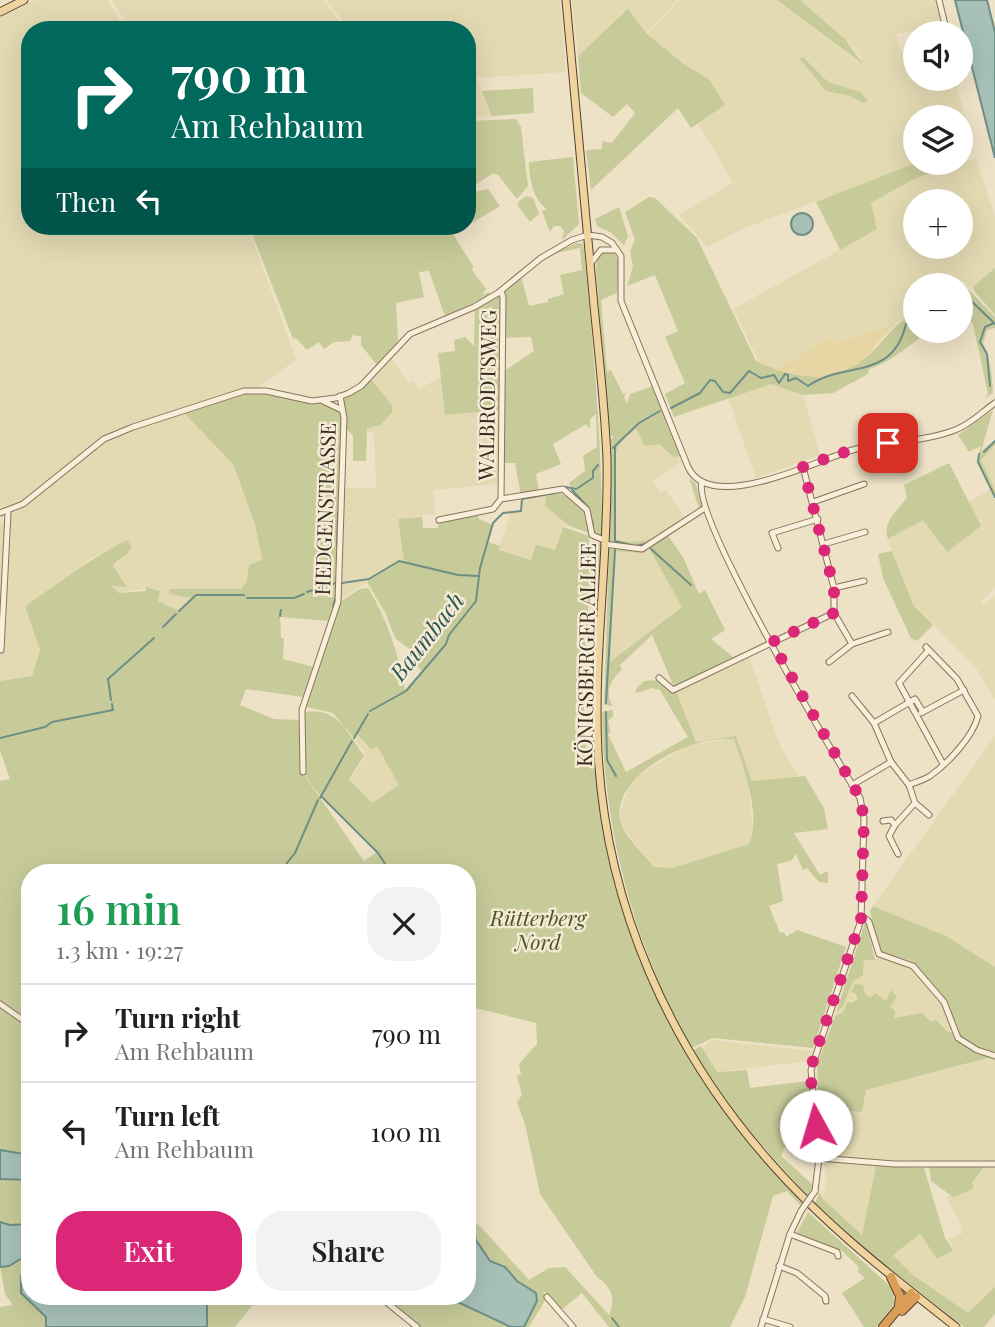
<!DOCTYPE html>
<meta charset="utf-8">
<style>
body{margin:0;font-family:"Playfair Display",serif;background:#f2f2f2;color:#202124;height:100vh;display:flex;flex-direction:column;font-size:26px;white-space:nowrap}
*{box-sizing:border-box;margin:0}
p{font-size:23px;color:#757577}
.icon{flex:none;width:38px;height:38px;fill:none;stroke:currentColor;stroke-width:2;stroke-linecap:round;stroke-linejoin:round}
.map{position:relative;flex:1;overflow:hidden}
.side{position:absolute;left:21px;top:864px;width:455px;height:441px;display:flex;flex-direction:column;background:#fff;border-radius:28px;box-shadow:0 7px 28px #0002}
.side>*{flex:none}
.top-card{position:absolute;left:21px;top:21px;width:455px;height:214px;border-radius:28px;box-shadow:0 7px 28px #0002;background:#00695c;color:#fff;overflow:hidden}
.fabs{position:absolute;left:903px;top:21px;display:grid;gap:14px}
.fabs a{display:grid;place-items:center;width:70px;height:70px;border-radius:50%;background:#fff;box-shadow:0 7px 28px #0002;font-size:35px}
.pin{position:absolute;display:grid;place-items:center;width:60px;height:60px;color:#fff;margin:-30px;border-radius:14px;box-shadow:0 4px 10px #0006}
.me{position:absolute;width:77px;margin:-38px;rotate:354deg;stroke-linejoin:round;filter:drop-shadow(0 0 5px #0008)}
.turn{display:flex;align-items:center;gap:24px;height:147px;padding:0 35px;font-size:32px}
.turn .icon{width:91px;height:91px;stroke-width:2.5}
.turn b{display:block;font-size:49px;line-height:60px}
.then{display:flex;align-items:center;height:66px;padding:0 35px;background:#0003;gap:14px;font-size:26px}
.round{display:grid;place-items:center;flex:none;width:74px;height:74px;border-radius:28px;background:#f2f2f2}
.headline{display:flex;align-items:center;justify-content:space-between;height:119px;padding:0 35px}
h1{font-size:42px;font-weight:600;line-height:52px;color:#1e9e55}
.primary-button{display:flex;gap:14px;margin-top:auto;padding:14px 35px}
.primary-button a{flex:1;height:80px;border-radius:28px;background:#db2777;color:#fff;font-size:28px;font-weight:600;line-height:80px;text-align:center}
.primary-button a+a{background:#f2f2f2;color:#202124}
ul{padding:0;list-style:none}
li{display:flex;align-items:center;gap:21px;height:98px;padding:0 35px;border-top:2px solid #e0e0e0}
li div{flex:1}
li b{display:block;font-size:26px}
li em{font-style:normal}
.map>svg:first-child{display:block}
.farmland{fill:#e3dab3;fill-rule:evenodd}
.green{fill:#c7cb9a;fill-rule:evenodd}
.sand{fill:#e8d5a4}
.water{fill:#a7c1b9;stroke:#6e8f86;stroke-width:2}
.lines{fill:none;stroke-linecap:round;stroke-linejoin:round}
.stream{stroke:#6e8f86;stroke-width:2}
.minor-casing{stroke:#88735c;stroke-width:7}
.major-casing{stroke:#564130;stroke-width:9}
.highway-casing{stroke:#564130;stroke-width:10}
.minor{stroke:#f8eed9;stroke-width:5}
.major{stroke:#efd49f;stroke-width:7}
.highway{stroke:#da9e59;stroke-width:8}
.minor-bridge-casing{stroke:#88735c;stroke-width:7;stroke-linecap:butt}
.minor-bridge{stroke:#f8eed9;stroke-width:5}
.route{stroke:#db2777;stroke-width:12;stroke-dasharray:0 21.6}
.labels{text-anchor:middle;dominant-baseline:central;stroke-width:5;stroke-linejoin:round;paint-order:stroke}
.street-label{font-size:21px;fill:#392b1f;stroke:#f5ebd5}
.park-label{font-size:21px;font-style:italic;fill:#4a5527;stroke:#f5ebd5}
.water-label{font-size:23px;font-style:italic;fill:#2f5855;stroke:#f5ebd5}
</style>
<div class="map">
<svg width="995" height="1327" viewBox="0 0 995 1327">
<rect width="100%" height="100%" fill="#ede1c6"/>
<g class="farmland">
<path d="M36,0H107L126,30H30V226H248L296,360L256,388L233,392L185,410L117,430L103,438L14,508L0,512V17Z"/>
<path d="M112,0H323L346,30H131Z"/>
<path d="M327,0H560L566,72L477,78L492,116L467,118V30H350Z"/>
<path d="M572,0H677L646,33L628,10L578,56Z"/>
<path d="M680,0H777L858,61L861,57L845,39L800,0H935L942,27L896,34L902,52L915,72V79H955L969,131L961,136V117H915L916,163L910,167L742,229L707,247L679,215L733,183L698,123L725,105L709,79L685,65L647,34Z"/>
<path d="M976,158L995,217V268L971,289L963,281L945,285H915V298L906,302L911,316L896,323L835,345L831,338L774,370L759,362L733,309L877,229L870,204L916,178ZM915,201H961V247H915Z"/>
<path d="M390,357L409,383L412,381L419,389L441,377L445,414L500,410L498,484L433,490L435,514L398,520L404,562H397L340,600L344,488H376L374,432H367V428L392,405L371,379Z"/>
<path d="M771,384L803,395L820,455L756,478L728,398Z"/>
<path d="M185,414L233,463L255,524L262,561L249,565L247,581L241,589H170L169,594L192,598L178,611L157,601L159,591L150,588L118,593L110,586H126L113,566L127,540L90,559L75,573L25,606L40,649L32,676L0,681V524L105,441L133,429Z"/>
<path d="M636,429L668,449L674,457L678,456L681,462L653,481L661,493L666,490L685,518L656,537L637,544L616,540L615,531V454L622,439Z"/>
<path d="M995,445V490L981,460Z"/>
<path d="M991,489L995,498V587L981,602L984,604L995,596V700L976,668L914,606L888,539L923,519L946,552L968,502Z"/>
<path d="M547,494L546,507L568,526L562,527L555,550L536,545L532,560L498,550L512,511H522L523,498Z"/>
<path d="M649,548L682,607L609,663L615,550Z"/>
<path d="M749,657L780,746L799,776L752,781L736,736L696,742L676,691Z"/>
<path d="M357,733L368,748L371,749L377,745L399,785L372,803L349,779L364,760L365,753L354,738Z"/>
<path d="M995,736V967L946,936L873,906Z"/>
<path d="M734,738L748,781L752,817L753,837L749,844L672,868L654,867L621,826L620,813L628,788L639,775L687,746Z"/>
<path d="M876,958L895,959L908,964L942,1002L951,1030L948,1033L935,1019L931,1022L894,1018L890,1007L897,998L891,994L886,1001L875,993L870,998L864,993L863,985L851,992L856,994L855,1002L848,1001L843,1012L835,1016L843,1006L853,980L863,976L864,959Z"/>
<path d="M711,1040L812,1051L809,1061L717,1072L702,1049Z"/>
<path d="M987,1058L995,1059V1160H877L862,1235L823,1199L826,1180L821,1108L862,1112L866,1090Z"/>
<path d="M995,1166V1287L968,1313L913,1275L893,1255L920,1234L937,1259L954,1249L948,1239L962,1234L958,1218L946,1198L972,1182L979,1170Z"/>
</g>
<g class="green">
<path d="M777,0H800L845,39L863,64Z"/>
<path d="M628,9L647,34L685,65L709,79L725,105L691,128L678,108L591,190L586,150L602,149V141L612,143L635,113L627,104L613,117L581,93L578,56Z"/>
<path d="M803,57L828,82L860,92L868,101L863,103L851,96L826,91L800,59Z"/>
<path d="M533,88L534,113L492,116L482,91Z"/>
<path d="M516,119L521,127L528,186L517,199L498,175L493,173L467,191V121Z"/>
<path d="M573,157L579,224L562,240L564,231L560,226H554L550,232L542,211L547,209C533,200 529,178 529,162Z"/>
<path d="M916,163H961L916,178L871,203L877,229L840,250L816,202Z"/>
<path d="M488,189L500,206L472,223L467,221V199L477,191Z"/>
<path d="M527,196L533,198L539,214L530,222L518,206L519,201Z"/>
<path d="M649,197L655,198L697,238L756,361C799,381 839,385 875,349C887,336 895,324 910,316L907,304L915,300V331H931C910,343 893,362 869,369L868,374L833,393L803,395L771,384L674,417L665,394L685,383L665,337L678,331L655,275L627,286L633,267L630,251L635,240L625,212Z"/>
<path d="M619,207L628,236L624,245L610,232L597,226L595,219Z"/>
<path d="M249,226H448L473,266L472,270L486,289L482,295L489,292L490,295L445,316L429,271L419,272L424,297L396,303L398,341L377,365L361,345V337L353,335L350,341L334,342L324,349L319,342L307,350L296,338L293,339Z"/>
<path d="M577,243L583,244L584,250C593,345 602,438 602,534L599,537L594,533L588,507L573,490L593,479L572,489L569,483L585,471L583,456L597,447L596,414L590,419V429L586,424L553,444L561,464L536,474L539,492L521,496L515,463H501L503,372L534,351L531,337L504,338L505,291L521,276L529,306L548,302V299L564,294L560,275L582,270L580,248L552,254Z"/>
<path d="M603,252L614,253L619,261L617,293L601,300L607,372L611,370L623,394L627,393L624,396L627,404L630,394L653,386L681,456L674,457L659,444L645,446L636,429L622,439L615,454L616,540C653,548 670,528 699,508L689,478L696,484L702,506V508L644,547L609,542V439L613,438V435L609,437L596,271L597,258Z"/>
<path d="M995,268V315L975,292L973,287Z"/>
<path d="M962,283L995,317V328L987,330L983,343C991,360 992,375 993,393L984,399L988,394L973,324L961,311V285H952Z"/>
<path d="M498,296L501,299L500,410L445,415L438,353L455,351L454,340L465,337L474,346L475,309Z"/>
<path d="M371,379L392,405V412L381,425L367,428L366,461H353V435L347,430L342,401Z"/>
<path d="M262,393L323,403L342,414L336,600L329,621L280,617L281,638H284L283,659L314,667L303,697L246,689L240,705L274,719L299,720L300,775L302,772L364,861L377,852L320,796L306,777L305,712C338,707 347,732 364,756L349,779L372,803L399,785L377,746L371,750L357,734L354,738L333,713L306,707L340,602L360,589L368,588C388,620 398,654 405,690L422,671L411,662L416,654L395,638L386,614L367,582L397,562H404L398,519L422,517L423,528H438L439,522L478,514L479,519L493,525L488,542L500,546L499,550L531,560L536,545L555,550L563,527L589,536C593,609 579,684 587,756L590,751L594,545L601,542C598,611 592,681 595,750C601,928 682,1077 803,1203L801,1206L787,1191L773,1196L745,1297L730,1327H609L582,1293L561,1310L543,1290L546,1299L529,1327H524L537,1301L536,1293L517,1281L505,1267L490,1261L476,1240L474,1228L467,1225V1218L479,1225L529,1280L549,1268L565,1267L609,1315C616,1298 612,1288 597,1277L540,1194L525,1124L517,1102L522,1095L517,1076L521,1074L519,1064L537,1044L536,1023L467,1006V873H30V1022L0,1001V781L10,779L0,751V681L32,676L40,650L25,606C60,583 90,558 127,540L132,547C128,557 117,557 113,566L127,587L111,586L119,593L146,591V587L160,591L158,601L179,611L192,598L169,594V589H241L247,581L249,565L262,560L255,524L233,464L185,414L243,394Z"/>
<path d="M993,410L981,451L995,440V445L981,460L995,490V498L977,462L981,446L969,452L958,435Z"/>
<path d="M949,463L981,526L947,552L923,520L888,539C882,522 897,511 907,498L904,485Z"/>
<path d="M567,492L585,509L589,533L569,526L545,506L546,496L559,493L566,496Z"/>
<path d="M667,534L684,559L699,594L705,590L725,630L711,639L733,657L674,687L652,635L620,665L622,670C611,679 604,692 613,706L604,705L609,549L637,551ZM649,548L682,607L610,662L616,551L641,553Z"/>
<path d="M892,551L914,606L933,625L917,641L911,638L883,578L878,554Z"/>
<path d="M657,680L676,691L696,742L736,736L752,781L805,776L824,808L828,829L794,833L820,875L828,871V883L819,882L807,868L803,870L796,854L791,861L777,864L783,901L769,906L780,933L784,932L786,937L797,930L846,947L813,1048L713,1038L691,1048C633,942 604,833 602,712L613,710V716L608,721L611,732L608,734L626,772L688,737L660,690L652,688L636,693V689L644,681ZM734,739C743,766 762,817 749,844L672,868L654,867C645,855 626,838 621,824C609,781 673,747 707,741C715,739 725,739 734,739Z"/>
<path d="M873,906L946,936L995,967V1055L985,1052L957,1034L945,1000L911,961L878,951L870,911Z"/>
<path d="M866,920L875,960H864L863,976L853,981L843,1006L836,1013Z"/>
<path d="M855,984L863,985L865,994L870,998L875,993L886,1001L891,990L897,997L890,1007L895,1011L894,1018L922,1013L931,1022L935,1019L948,1032H953L958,1039L995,1059L987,1058L866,1090L862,1112L819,1108L817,1065L835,1016L843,1012L848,1001L851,1003L857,1000L856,994L851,992Z"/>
<path d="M0,1008L30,1028V1155L0,1150Z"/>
<path d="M701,1046L717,1072L747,1070L750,1088L808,1081L814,1145L790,1136L781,1156L813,1185L808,1196L746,1128L692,1051Z"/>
<path d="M876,1166L924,1168L945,1238L953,1250L937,1259L920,1234L893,1255L913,1275L968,1313L995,1287V1314L984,1327H964L866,1250L815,1203L820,1192L823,1199L862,1235Z"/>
<path d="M929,1166L982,1167L983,1169L972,1182L973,1189L953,1197L931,1181Z"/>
<path d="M0,1179L30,1180V1224L10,1225L0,1222Z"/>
<path d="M808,1212L893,1289L894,1304L877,1327H864L842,1293L865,1278L858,1272L859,1267L842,1251L796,1234Z"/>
<path d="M24,1256L30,1260V1278L22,1276L21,1293L46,1317V1327H0V1307L13,1305L5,1294L0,1267L9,1266Z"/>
<path d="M207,1297H259L235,1327H207Z"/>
<path d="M381,1297H451L511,1327H419Z"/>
</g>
<path class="sand" d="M896,323L859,364L821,378L774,370L831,338L835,344Z"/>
<g class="water">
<path d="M955,0H987L995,32V158Z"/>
<circle cx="802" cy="224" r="11"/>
<path d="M0,1150L30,1155V1180L0,1179Z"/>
<path d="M0,1222L10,1225L30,1224V1260L24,1257L9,1266L0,1267Z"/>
<path d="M467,1225L474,1229L476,1240L490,1261L505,1267L517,1281L536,1293L537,1301L524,1327H511L447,1297H467Z"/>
<path d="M21,1276L30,1278V1297H207V1327H46V1317L21,1293Z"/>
</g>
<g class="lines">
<g class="stream">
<path d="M961,291L995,324"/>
<path d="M990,386L987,354L980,342L985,327L994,323"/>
<path d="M671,408L700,393L710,380L715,381L723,392L730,393L749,371L761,378L774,375L779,383L785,374L788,375V381L796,378L808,386C845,360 892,382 906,324L915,322"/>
<path d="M615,446V541L631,545"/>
<path d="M613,448L639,423L660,411"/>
<path d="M984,452L995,441"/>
<path d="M979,454L978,462L995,497"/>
<path d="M566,487L576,489L593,478V471L598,465"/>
<path d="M572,490L588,507L593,525"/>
<path d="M337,545L338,512"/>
<path d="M636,546L645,544"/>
<path d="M651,549L691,585"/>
<path d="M342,583L369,579L399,561L458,575L479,576"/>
<path d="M307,592L336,583"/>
<path d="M247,598H294L304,594"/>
<path d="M333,607L336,596"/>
<path d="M179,611L196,595H244"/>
<path d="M280,616L281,610"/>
<path d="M163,627L176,614"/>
<path d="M111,700L108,679L154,638"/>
<path d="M606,703L615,550"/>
<path d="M370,711L406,691L446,644L449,635L476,601L480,568L493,523L503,513L521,511L522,499L555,493"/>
<path d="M606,712L607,760L616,776"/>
<path d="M0,738L45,727L52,722L113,710L112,704"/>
<path d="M354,738L368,714"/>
<path d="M321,796L378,853L391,873"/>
<path d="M320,798L352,741"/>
<path d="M279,873L295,853L318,800"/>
<path d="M612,1318L619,1327"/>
</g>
<g class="minor-casing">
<g id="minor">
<path d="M939,0L947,33"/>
<path d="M591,263L601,250H616"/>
<path d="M501,291L503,297L501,499"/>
<path d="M323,401L342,410"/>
<path d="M702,482C691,517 834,754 860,798L864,819L861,920L811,1070L819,1158L815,1191"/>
<path d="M813,502L864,484"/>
<path d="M0,513L23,504L104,439L133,427L244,391H266L312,401L336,398L349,393L361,386L410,334L474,307L498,293L541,258L572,240L588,235L602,237L612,243L621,256V301L688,467C711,516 818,459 856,449C888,441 924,442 955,430C971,424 982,412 995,403"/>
<path d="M439,520L493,509L501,499L563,489L587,510L592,535L604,540"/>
<path d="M604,544L642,549L705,508"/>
<path d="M824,544L865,532"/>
<path d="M778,548L772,533L818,519"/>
<path d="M834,588L864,581"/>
<path d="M834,613L852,644L888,632"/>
<path d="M1,650L8,513"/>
<path d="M928,651L899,683L943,764"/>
<path d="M829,662L852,644"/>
<path d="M659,678L673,690L834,613V588L803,467"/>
<path d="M852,696L874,723L891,762"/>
<path d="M921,713L964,690"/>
<path d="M874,723L915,699L923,712"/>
<path d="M303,772L302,710L338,602L344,418L340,396"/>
<path d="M852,785L891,762L909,785L915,803L895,825L891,820L883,821"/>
<path d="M909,785C916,782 924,780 930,776C947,764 973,737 978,716L957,679L926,647"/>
<path d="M915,803L929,815"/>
<path d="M895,825L889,836L898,854"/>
<path d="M862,916L869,922L879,954L913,966L944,1002L958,1038L977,1050L995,1056"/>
<path d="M0,1004L30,1025"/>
<path d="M819,1158L894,1164H995"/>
<path d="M790,1234L837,1252L838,1256"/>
<path d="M779,1266L797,1273L825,1296L826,1301"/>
<path d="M380,1297L417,1327"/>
<path d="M547,1297L573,1327"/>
<path d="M763,1319L790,1327"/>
<path d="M761,1327L790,1234L801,1211"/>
</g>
</g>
<g class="major-casing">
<g id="major">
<path d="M566,0C575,102 585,204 594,306C599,357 605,408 607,459C609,557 593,655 598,752C606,905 669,1048 770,1162C825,1225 891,1276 956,1327"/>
<path d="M0,12L24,0"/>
</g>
</g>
<g class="highway-casing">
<g id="highway">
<path d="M891,1277L900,1296L899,1306"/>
<path d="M902,1311L916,1297"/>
<path d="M883,1327L911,1293"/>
</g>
</g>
<use href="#minor" class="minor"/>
<use href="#major" class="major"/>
<use href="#highway" class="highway"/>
<g class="minor-bridge-casing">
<path id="minor-bridge" d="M801,1211L815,1191"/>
</g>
<use href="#minor-bridge" class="minor-bridge"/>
</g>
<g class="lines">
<path class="route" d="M816,1126L811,1080L813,1060L861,920L864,819L860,798L772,642L834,613V588L803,467L841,453L888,443"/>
</g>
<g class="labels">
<g class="street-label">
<text transform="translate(486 395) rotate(-89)">WALBRODTSWEG</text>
<text transform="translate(324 509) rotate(-88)">HEDGENSTRASSE</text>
<text transform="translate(585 655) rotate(-89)">KÖNIGSBERGER ALLEE</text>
</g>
<g class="park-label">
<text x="538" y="917">Rütterberg<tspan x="538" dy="24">Nord</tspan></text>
</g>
<g class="water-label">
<text transform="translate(426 636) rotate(-52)">Baumbach</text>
</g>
</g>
</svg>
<div class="fabs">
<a><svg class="icon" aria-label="sound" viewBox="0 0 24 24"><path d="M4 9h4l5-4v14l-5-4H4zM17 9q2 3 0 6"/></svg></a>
<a><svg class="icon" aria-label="layers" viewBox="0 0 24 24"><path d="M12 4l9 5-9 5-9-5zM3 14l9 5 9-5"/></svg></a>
<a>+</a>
<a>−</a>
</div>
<div class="pin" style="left:888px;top:443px;background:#d93025"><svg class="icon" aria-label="arrive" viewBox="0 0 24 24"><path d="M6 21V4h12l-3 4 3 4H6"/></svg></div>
<svg class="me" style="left:816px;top:1126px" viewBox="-20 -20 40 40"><circle r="19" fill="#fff"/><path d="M0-13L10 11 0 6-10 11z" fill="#db2777"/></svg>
<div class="top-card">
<div class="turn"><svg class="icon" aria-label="right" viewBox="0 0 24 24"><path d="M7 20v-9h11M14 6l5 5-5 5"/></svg><div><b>790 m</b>Am Rehbaum</div></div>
<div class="then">Then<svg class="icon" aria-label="left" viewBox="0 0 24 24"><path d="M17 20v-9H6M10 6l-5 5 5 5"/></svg></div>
</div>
<section class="side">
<div class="headline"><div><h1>16 min</h1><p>1.3 km · 19:27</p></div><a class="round"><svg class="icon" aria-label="close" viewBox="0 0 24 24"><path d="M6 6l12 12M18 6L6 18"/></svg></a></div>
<ul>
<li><svg class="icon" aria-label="right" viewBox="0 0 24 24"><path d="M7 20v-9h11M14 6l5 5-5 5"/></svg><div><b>Turn right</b><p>Am Rehbaum</p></div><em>790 m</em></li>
<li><svg class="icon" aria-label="left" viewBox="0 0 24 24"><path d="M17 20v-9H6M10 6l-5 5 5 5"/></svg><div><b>Turn left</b><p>Am Rehbaum</p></div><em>100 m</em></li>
</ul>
<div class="primary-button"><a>Exit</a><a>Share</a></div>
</section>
</div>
